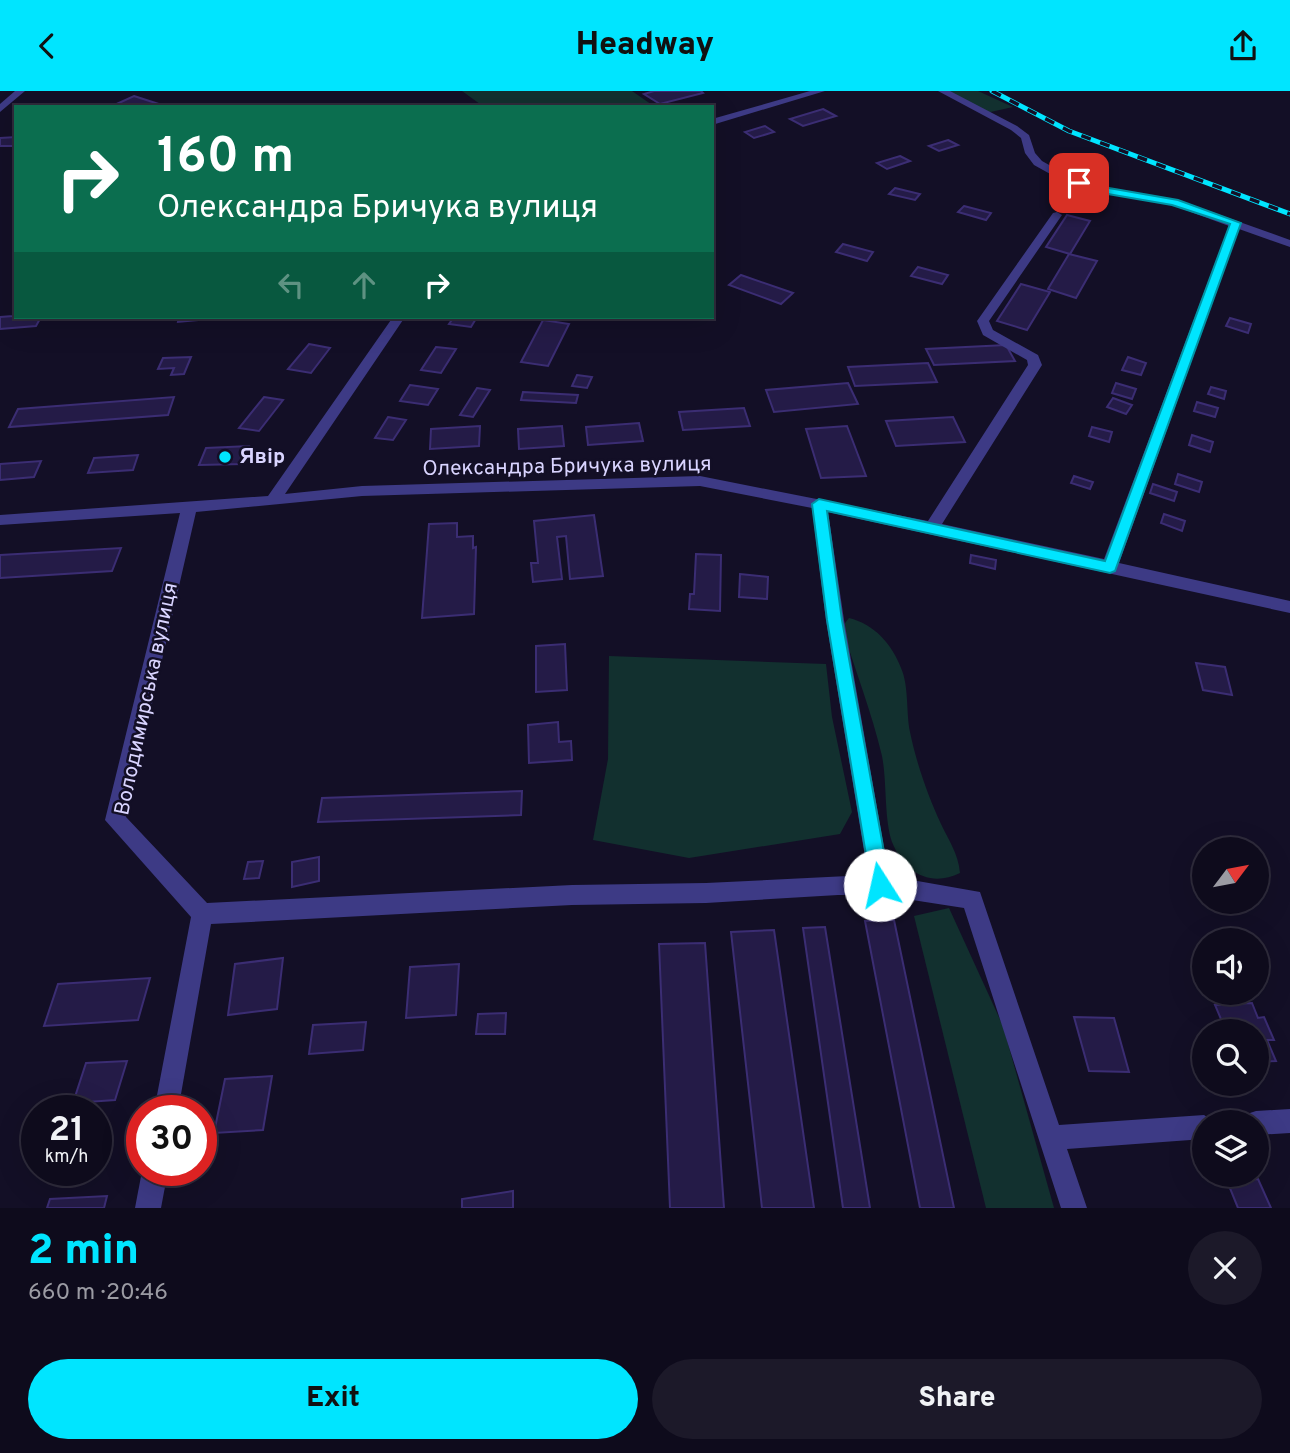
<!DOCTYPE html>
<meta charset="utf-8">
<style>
body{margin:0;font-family:Overpass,sans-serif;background:#1c1929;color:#f1f3f6;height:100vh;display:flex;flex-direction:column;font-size:26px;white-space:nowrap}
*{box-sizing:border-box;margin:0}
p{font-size:23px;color:#9b9ba3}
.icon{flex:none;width:38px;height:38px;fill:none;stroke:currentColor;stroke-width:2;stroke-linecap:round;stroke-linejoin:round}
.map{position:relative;height:1117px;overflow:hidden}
.side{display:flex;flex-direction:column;background:#0e0b1c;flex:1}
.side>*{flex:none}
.banner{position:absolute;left:14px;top:14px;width:700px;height:214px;border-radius:0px;box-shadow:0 7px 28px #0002,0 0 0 2px #2e2b3b;background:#0b6e4f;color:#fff;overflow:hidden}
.needle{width:46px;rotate:58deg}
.tools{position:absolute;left:1192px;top:746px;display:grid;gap:14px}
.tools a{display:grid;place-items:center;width:77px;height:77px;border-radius:50%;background:#0e0b1c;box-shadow:0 7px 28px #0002,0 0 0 2px #2e2b3b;font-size:35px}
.speed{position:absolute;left:21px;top:1004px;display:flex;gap:14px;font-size:35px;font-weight:700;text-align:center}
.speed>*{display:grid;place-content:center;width:91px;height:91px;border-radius:50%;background:#0e0b1c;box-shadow:0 7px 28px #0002,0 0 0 2px #2e2b3b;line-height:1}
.speed small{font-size:18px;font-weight:400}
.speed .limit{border:10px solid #d22;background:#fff;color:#111}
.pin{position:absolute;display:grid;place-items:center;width:60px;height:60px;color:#fff;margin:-30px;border-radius:14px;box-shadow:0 4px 10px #0006}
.me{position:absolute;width:77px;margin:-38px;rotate:350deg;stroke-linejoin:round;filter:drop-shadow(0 0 5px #0008)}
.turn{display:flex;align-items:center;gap:24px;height:147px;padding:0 28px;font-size:32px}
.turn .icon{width:91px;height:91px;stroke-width:2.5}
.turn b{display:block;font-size:49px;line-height:60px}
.lanes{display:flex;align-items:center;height:66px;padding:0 28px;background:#0003;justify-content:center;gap:35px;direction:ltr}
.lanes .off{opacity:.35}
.round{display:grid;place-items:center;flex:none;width:74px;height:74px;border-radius:37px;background:#1c1929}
.overview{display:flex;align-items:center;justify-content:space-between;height:119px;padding:0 28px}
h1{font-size:42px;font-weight:800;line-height:52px;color:#00e5ff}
.button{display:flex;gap:14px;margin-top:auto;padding:14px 28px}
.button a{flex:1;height:80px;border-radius:42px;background:#00e5ff;color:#111;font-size:28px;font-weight:800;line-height:80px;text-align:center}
.button a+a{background:#1c1929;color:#f1f3f6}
header{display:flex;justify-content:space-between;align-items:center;height:91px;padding:0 28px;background:#00e5ff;color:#111;font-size:32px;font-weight:800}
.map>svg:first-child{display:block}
.green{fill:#12302f}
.building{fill:#241b47;stroke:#3b2d73;stroke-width:2}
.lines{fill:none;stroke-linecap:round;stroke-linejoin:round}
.minor{fill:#3d3a85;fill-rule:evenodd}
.rail-casing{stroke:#00e5ff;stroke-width:5}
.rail{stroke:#130f26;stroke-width:3.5;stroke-dasharray:10;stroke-linecap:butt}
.route{fill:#00e5ff;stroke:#0095a6;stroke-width:2}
.poi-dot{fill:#00e5ff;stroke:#130f26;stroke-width:2.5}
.labels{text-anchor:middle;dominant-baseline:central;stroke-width:5;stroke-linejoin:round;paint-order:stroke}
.poi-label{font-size:21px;font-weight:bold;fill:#d9d4ff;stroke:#130f26;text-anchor:start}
.street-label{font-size:21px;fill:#d9d4ff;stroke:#130f26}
</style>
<header><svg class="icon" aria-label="back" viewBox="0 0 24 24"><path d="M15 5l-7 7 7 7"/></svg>Headway<svg class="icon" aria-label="share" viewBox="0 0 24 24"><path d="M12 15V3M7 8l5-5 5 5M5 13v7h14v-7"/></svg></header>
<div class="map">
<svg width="1290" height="1117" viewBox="0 0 1290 1117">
<rect width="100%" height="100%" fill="#130f26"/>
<g class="green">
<path d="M462,0H632L655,16H484Z"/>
<path d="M943,0H978L1013,16L986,22Z"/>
<path d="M849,527C874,533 892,553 901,577C909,595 906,621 910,641C916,671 928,705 941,733C949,750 958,762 960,782C930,797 904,781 892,751C884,728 887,690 882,665C872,622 855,579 842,536Z"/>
<path d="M609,565L826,573L832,626L852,721L840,743L689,767L593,749L608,668Z"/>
<path d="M949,817L1003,935L1054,1117H986L914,825Z"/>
</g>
<g class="building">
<path d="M654,0H701L703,2L660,13L644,3Z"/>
<path d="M134,5L168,16H110Z"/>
<path d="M823,18L836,25L803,35L790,28Z"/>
<path d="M765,35L774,41L754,47L745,41Z"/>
<path d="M16,46V55H0V47Z"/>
<path d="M948,49L958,54L939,60L929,55Z"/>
<path d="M900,65L910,70L887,78L877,72Z"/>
<path d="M895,97L920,103L915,109L889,103Z"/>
<path d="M964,115L991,122L986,129L958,121Z"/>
<path d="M1067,124L1090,130L1070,163L1046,156Z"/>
<path d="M843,153L873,161L867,170L836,161Z"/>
<path d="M1069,163L1097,170L1076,207L1048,198Z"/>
<path d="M918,176L948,184L942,193L911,185Z"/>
<path d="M741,184L793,202L781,213L729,194Z"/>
<path d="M1021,193L1050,201L1027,239L997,230Z"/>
<path d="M16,220V226H41L36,235L0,238V226L13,225Z"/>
<path d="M179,226H231L178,231Z"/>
<path d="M454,226H477L471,236L449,233Z"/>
<path d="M1230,227L1251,233L1248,242L1226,235Z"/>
<path d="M543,229L569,233L548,275L521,271Z"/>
<path d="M309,253L330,257L311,282L288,278Z"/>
<path d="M1006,254L1015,270L934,274L926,258Z"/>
<path d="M436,256L456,258L441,282L421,279Z"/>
<path d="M191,266L184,283L171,284L174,277L158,278L163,267Z"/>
<path d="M1128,266L1146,272L1141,284L1122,279Z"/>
<path d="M928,272L937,291L855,295L848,276Z"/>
<path d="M577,284L592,286L587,297L572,295Z"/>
<path d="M848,292L858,313L774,321L766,299Z"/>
<path d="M1116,292L1136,298L1132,308L1112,302Z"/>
<path d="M410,294L438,298L428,314L400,310Z"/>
<path d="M1211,296L1226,300L1224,308L1208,303Z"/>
<path d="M477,297L490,299L473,326L460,324Z"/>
<path d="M523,301L578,304L576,312L521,309Z"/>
<path d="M174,306L168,324L9,336L18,318Z"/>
<path d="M264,306L283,309L259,340L239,337Z"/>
<path d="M1113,307L1132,314L1126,323L1107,316Z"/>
<path d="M1197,311L1218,317L1215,326L1194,320Z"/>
<path d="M744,317L750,335L683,339L679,321Z"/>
<path d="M388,326L406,329L393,349L375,347Z"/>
<path d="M953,326L965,351L896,355L886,330Z"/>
<path d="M639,332L643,350L588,354L586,336Z"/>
<path d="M480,335L479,355L430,358L431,338Z"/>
<path d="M562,335L564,355L519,358L518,338Z"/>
<path d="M847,335L866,385L821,387L806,338Z"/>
<path d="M1092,336L1112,341L1109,351L1089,345Z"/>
<path d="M1192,344L1213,351L1210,361L1189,354Z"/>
<path d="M249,355L243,373L199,374L206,357Z"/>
<path d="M138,364L133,379L88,382L94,367Z"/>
<path d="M41,370L34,386L0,389V373Z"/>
<path d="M1178,383L1202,391L1199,401L1175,393Z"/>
<path d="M1074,385L1093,391L1090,398L1071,392Z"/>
<path d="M1153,393L1177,401L1174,410L1150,402Z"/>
<path d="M1164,423L1185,430L1182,440L1161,432Z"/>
<path d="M594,424L603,485L570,488L566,445L557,446L562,488L533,491L531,472H538L534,430Z"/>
<path d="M457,432V446L473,445V457L476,456L474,523L422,527L429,433Z"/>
<path d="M121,457L112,480L0,487V464Z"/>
<path d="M696,463L721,464L720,520L689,518L690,503H694Z"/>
<path d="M971,464L996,469L995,478L970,472Z"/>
<path d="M740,483L768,486L767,508L739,506Z"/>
<path d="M565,553L567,599L536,601V555Z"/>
<path d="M1196,572L1225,576L1232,604L1203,599Z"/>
<path d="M558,631L559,651L571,650L572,669L529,672L528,634Z"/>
<path d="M522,700L521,724L318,731L322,707Z"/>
<path d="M319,766V790L292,796V771Z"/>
<path d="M263,770L259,787L244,788L248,771Z"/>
<path d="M894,829L954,1117H920L865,830Z"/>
<path d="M825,836L870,1117H843L803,837Z"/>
<path d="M774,839L814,1117H762L731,841Z"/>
<path d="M705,852L724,1117H670L659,853Z"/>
<path d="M283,867L277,918L228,924L235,873Z"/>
<path d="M459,873L456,924L406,927L410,876Z"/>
<path d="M150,887L138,929L44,935L58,893Z"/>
<path d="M1252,912L1258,927L1264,926L1274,949H1267L1276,970L1256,971V940H1226L1215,914Z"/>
<path d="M506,922L505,943H476L478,923Z"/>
<path d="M1074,926L1114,927L1129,981L1089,980Z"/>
<path d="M366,931L363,959L309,963L313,934Z"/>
<path d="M127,970L115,1009L73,1012L86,972Z"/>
<path d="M272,985L263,1039L214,1042L225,988Z"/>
<path d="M1258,1088L1271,1117H1238L1227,1090Z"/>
<path d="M513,1100V1117H462V1108Z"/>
<path d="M107,1105L104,1117H47L50,1108Z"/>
</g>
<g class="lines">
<g class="minor">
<path d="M15,0H25L0,21V13Z"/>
<path d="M810,0H825L712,34V28Z"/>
<path d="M938,0H950L1017,35L1029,44L1035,62L1042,70L1060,80L1104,96L1178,109L1290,149V156L1239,138L1119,472L1290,510V522L828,421L844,529L889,785L980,801L1059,1034L1204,1024L1214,1031H1204V1048L1067,1058L1087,1117H1061L964,817L880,804H838L706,812L572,814L211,833L178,1020H154L191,826L105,729L180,422L0,434V424L268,405L393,226H405L285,403L362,395L700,385L928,430L1028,274L1027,269L983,244L977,230L1053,122L1057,121L1062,124L989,230L993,239L1038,264L1042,274L942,433L1104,468L1229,135L1172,114L1102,102L1052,84L1034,74L1025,62L1021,47L1011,39ZM700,395L812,417L826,529L868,784L706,792L572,794L207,812L126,726L196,421L362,405Z"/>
<path d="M1290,1018V1042L1256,1044V1031H1244L1247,1023L1256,1020Z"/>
<path d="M142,1080H168L161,1117H135Z"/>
</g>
<g class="rail-casing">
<path id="rail" d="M992,0L1069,40L1290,123"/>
</g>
<use href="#rail" class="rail"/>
</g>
<path class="route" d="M1079,89L1103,96L1178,109L1241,132L1115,480L1110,482L827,420L842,529L890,794L887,800L880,803L874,800L871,794L827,529L812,413L819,408L1105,470L1230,133L1172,114L1102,102L1075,94L1074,92Z"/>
<circle class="poi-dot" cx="225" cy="366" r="7"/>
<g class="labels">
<g class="poi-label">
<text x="239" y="366">Явiр</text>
</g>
<g class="street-label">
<text transform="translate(567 376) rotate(-1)">Олександра Бричука вулиця</text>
<text transform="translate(147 608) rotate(-78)">Володимирська вулиця</text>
</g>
</g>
</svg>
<div class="tools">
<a><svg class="needle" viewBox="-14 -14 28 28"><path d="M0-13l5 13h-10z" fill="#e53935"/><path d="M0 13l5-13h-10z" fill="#9b9ba3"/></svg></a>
<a><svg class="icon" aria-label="sound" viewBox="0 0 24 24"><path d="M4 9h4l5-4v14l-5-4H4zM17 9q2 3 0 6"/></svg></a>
<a><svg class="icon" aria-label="search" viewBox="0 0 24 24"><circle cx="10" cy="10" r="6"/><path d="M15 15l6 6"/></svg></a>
<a><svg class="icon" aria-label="layers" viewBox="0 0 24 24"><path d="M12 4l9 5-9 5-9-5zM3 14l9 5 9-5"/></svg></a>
</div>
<div class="speed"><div>21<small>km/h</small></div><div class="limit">30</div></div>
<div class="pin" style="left:1079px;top:92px;background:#d93025"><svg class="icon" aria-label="arrive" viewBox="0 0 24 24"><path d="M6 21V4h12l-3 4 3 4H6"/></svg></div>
<svg class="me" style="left:880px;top:794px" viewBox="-20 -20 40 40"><circle r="19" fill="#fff"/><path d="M0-13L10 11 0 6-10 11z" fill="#00e5ff"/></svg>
<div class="banner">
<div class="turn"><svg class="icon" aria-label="right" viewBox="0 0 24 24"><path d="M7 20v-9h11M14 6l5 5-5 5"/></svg><div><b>160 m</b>Олександра Бричука вулиця</div></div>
<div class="lanes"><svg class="icon off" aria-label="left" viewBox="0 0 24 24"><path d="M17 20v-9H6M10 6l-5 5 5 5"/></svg><svg class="icon off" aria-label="ahead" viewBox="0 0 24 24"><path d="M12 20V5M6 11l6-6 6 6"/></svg><svg class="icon" aria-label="right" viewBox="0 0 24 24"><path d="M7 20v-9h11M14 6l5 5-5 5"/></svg></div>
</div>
</div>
<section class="side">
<div class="overview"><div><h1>2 min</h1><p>660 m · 20:46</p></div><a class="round"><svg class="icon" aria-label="close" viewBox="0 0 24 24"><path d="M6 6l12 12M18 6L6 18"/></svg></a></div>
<div class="button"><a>Exit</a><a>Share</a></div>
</section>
